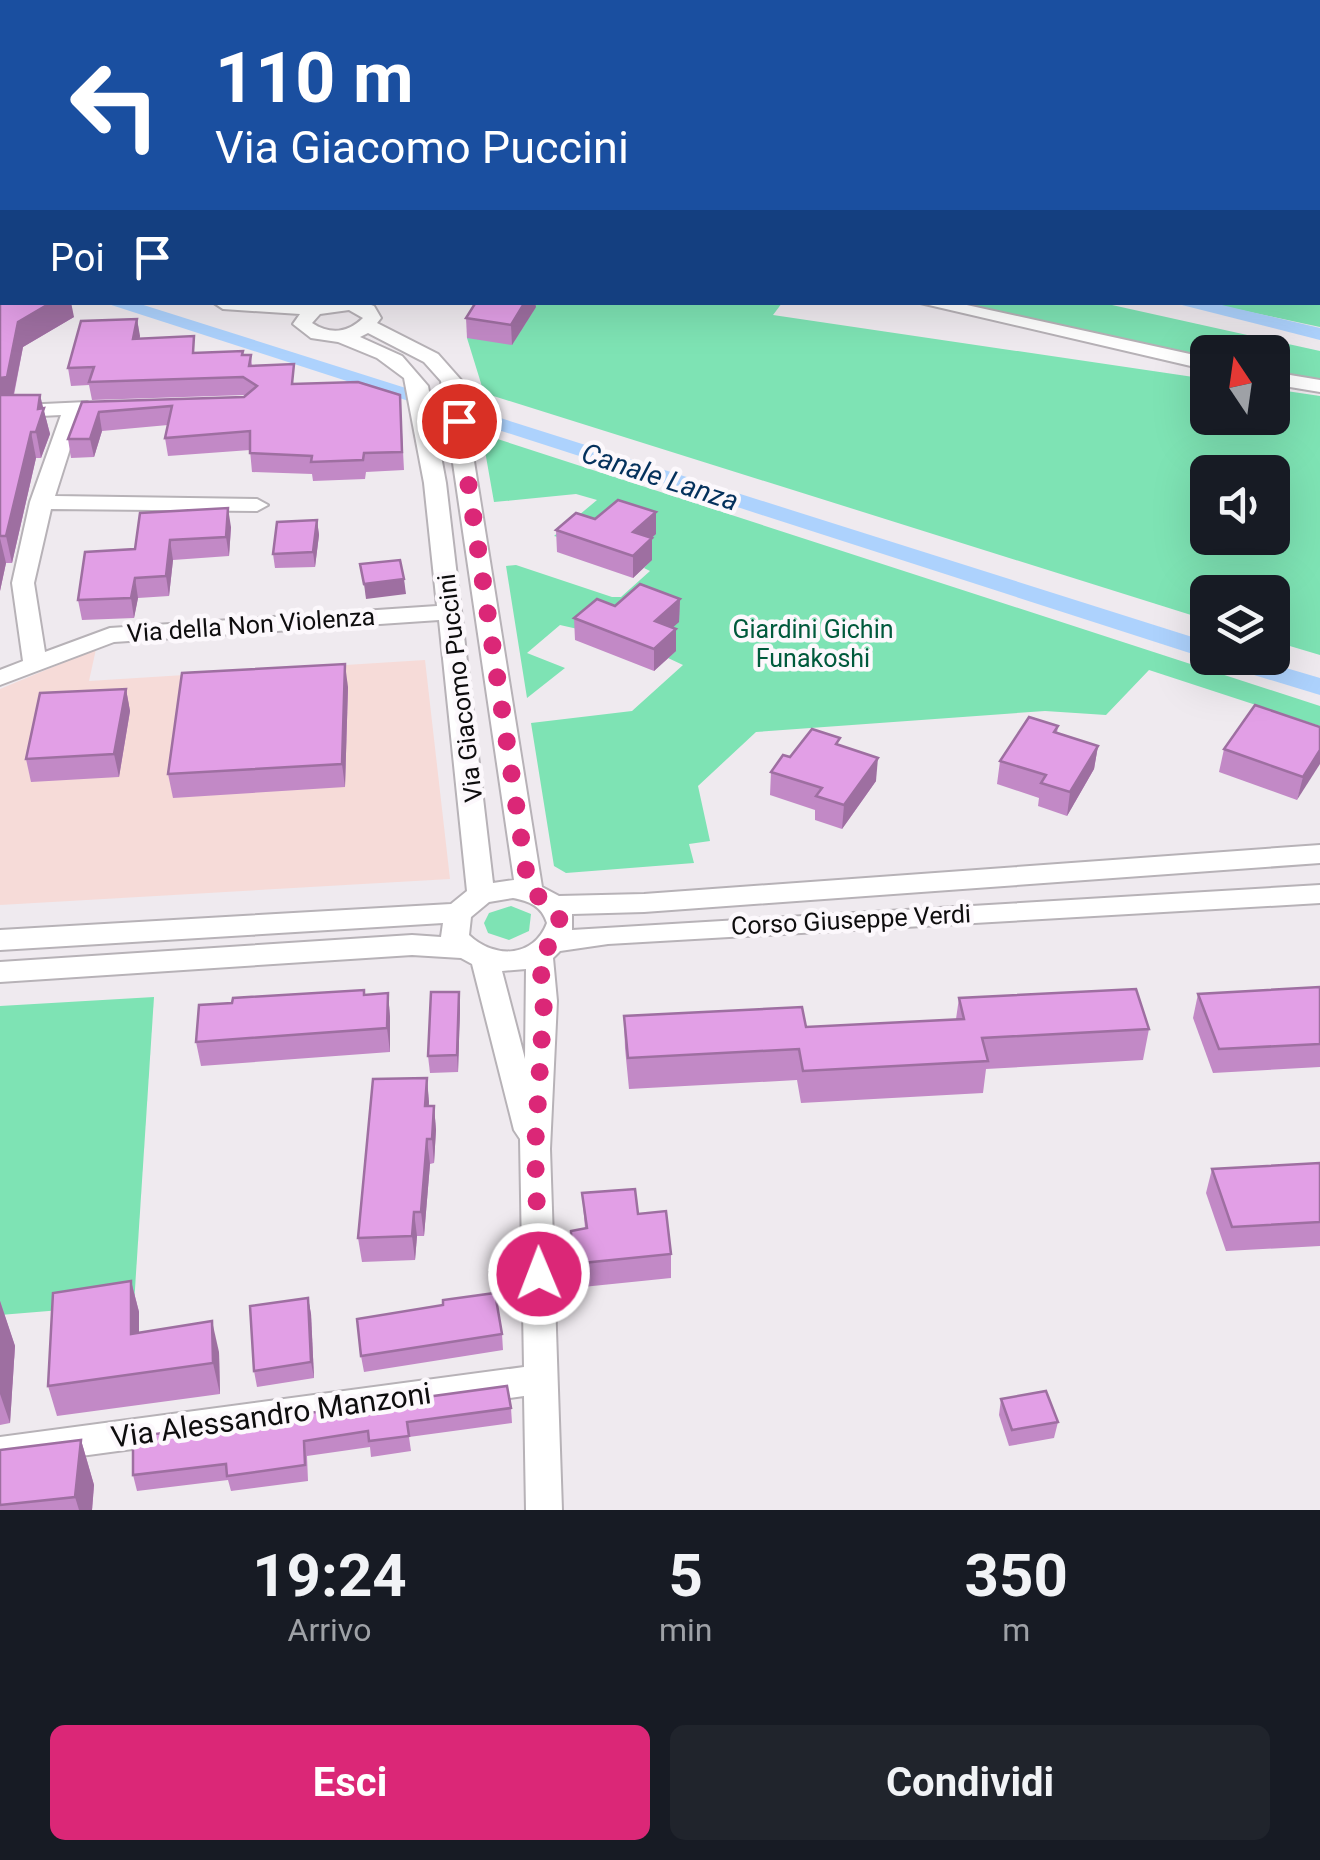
<!DOCTYPE html>
<html lang="it">
<style>
body{margin:0;font-family:Roboto,sans-serif;background:#20242c;color:#f1f3f6;height:100vh;display:flex;flex-direction:column;font-size:38px;white-space:nowrap}
*{box-sizing:border-box;margin:0}
p{font-size:32px;color:#9ea1a6}
.icon{flex:none;width:55px;height:55px;fill:none;stroke:currentColor;stroke-width:2;stroke-linecap:round;stroke-linejoin:round}
.map{position:relative;height:1510px;overflow:hidden}
.details{display:flex;flex-direction:column;background:#171b24;flex:1}
.details>*{flex:none}
.hud{position:absolute;left:0px;top:0px;width:1320px;height:305px;box-shadow:0 10px 40px #0002;background:#1a4fa0;color:#fff;overflow:hidden}
.needle{width:65px;rotate:347deg}
.controls{position:absolute;left:1190px;top:335px;display:grid;gap:20px}
.controls a{display:grid;place-items:center;width:100px;height:100px;border-radius:15px;background:#171b24;box-shadow:0 10px 40px #0002;font-size:50px}
.pin{position:absolute;display:grid;place-items:center;width:85px;height:85px;color:#fff;margin:-42px;border:5px solid #fff;border-radius:50%;box-shadow:0 2px 10px #0007}
.me{position:absolute;width:110px;margin:-55px;rotate:359deg;stroke-linejoin:round;filter:drop-shadow(0 0 8px #0008)}
.turn{display:flex;align-items:center;gap:35px;height:210px;padding:0 50px;font-size:45px}
.turn .icon{width:130px;height:130px;stroke-width:2.5}
.turn b{display:block;font-size:70px;line-height:85px}
.then{display:flex;align-items:center;height:95px;padding:0 50px;background:#0003;gap:20px;font-size:38px}
.eta{display:flex;justify-content:space-evenly;align-items:center;height:170px;text-align:center}
.eta b{font-size:60px;font-weight:700;line-height:70px}
.action{display:flex;gap:20px;margin-top:auto;padding:20px 50px}
.action a{flex:1;height:115px;border-radius:15px;background:#db2777;color:#fff;font-size:40px;font-weight:700;line-height:115px;text-align:center}
.action a+a{background:#20242c;color:#f1f3f6}
.map>svg:first-child{display:block}
.education{fill:#f6dbd8}
.green{fill:#7ee3b4;fill-rule:evenodd}
.lines{fill:none;stroke-linecap:round;stroke-linejoin:round}
.canal{fill:#add2fd;fill-rule:evenodd}
.minor-casing{stroke:#b7b2b7;stroke-width:4}
.minor{fill:#fff;fill-rule:evenodd}
.wall{fill:#c289c6}
.shaded-wall{fill:#9e6fa1}
.building{fill:#e29fe6;stroke:#9e6fa1;stroke-width:2.5}
.route{stroke:#db2777;stroke-width:18;stroke-dasharray:0 32.4}
.labels{text-anchor:middle;dominant-baseline:central;stroke-width:9;stroke-linejoin:round;paint-order:stroke}
.street-label{font-size:25px;fill:#0e0d0e;stroke:#fcf8fc}
.park-label{font-size:25px;fill:#005a3c;stroke:#fcf8fc}
.water-label{font-size:28px;font-style:italic;fill:#04315c;stroke:#fcf8fc}
.near-street-label{font-size:30px;fill:#0e0d0e;stroke:#fcf8fc}
</style>
<div class="map">
<svg width="1320" height="1510" viewBox="0 0 1320 1510">
<rect width="100%" height="100%" fill="#efeaef"/>
<path class="education" d="M96,649L89,681L425,660L450,879L0,905V689Z"/>
<g class="green">
<path d="M1320,0V327L1208,303L1318,302V2H1313Z"/>
<path d="M490,303H782L773,315L1207,379L1208,418H1272L1273,389L1320,396V655L1273,641L1272,592H1208L1207,620L484,393L467,338ZM1208,472H1272V538H1208Z"/>
<path d="M948,303H1103L1320,351V379L1273,371L1272,352H1208L1207,358Z"/>
<path d="M482,434L1320,706V726L1149,670L1106,715L1045,711L756,732L698,786L710,841L689,844L694,863L566,873L554,866L531,723L632,711L683,665L668,658L675,651L560,625L527,653L565,668L527,698L506,566L516,565L612,597H621L650,571L644,568L651,560L554,536L597,500L576,494L494,502Z"/>
<path d="M511,906L531,914L529,931L509,940L488,933L484,923L489,913Z"/>
<path d="M154,997L134,1304L0,1315V1006Z"/>
</g>
<g class="lines">
<g class="canal">
<path d="M0,262L2,263V275L0,274Z"/>
<path d="M102,302H134L1208,642V658H1213L1199,656Z"/>
<path d="M1170,302H1209L1320,328V340Z"/>
<path d="M1214,658H1252L1320,678V695L1218,664Z"/>
</g>
<g class="minor-casing">
<g id="minor">
<rect x="178" y="0" width="14" height="2"/>
<path d="M351,0H367L368,2H353Z"/>
<path d="M827,0H845L846,2H829Z"/>
<path d="M2,61V71L0,72V62Z"/>
<rect x="0" y="222" width="2" height="10"/>
<path d="M363,302L374,306L381,318L377,323L438,354L461,380L542,887L559,896L644,894L1320,845V863L644,912L572,914V930L1320,885V903L608,944L560,951L553,958L557,1001L550,1149L562,1510H526L524,1396L0,1467V1437L524,1367L520,1139L514,1130L472,964L461,958L412,955L0,982V962L412,935L441,937L443,923L0,950V930L451,904L467,891L439,620L114,642L0,685V670L23,661L12,583L30,502L61,415L0,418V406L87,402L97,408L81,414L55,496L257,499L268,505L257,511L51,509L34,583L45,652L110,628L437,606L424,483L404,378L377,358L338,342L311,338L293,324L300,314L223,309L214,303ZM349,310L363,318C348,333 330,335 312,323L320,314ZM368,333L424,362L441,381L514,880L493,883L446,483L428,386L402,356L360,337ZM513,898C529,901 542,906 547,923C534,958 494,959 469,935L471,917L489,902ZM526,969L525,1059L502,971Z"/>
<path d="M916,302H953L1208,358V370Z"/>
<path d="M1272,372L1320,380V392L1272,384Z"/>
</g>
</g>
<use href="#minor" class="minor"/>
</g>
<g class="wall">
<path d="M248,0H293L285,2H253Z"/>
<path d="M380,0H721L710,2H384Z"/>
<path d="M0,284L74,317L23,347L14,395L43,408L50,434L41,458H36L12,563H6L0,591Z"/>
<path d="M536,307L512,345L467,338L466,318Z"/>
<path d="M137,319L140,339L197,353L251,355L252,366L296,384L400,395L404,470L366,472L365,479L313,481L312,474L252,472L250,450L168,456L165,438L168,425L102,431L94,457L71,458L68,439L82,402L244,397L245,395L92,400L89,385L71,386L68,368Z"/>
<path d="M656,512V534L651,538L652,560L633,578L557,552L556,530L595,519Z"/>
<path d="M140,513L231,527L229,556L173,560L169,596L138,598L134,618L82,620L78,600L135,549Z"/>
<path d="M317,520L319,535L315,567L275,568L273,554Z"/>
<path d="M680,599L679,622L673,627L676,651L654,671L575,640L574,618L615,606Z"/>
<path d="M348,687L345,787L173,798L168,774Z"/>
<path d="M126,689L130,711L119,777L31,782L26,759Z"/>
<path d="M1058,726L1057,733L1098,746L1094,769L1067,816L1038,806L1039,798L997,784L1000,761Z"/>
<path d="M1320,727L1297,800L1219,772L1224,749Z"/>
<path d="M840,746L876,781L842,829L815,820V810L770,795L771,772L790,757Z"/>
<path d="M1320,987V1067L1213,1073L1193,1018L1198,994Z"/>
<path d="M459,992L460,1008L458,1072L430,1073L428,1056Z"/>
<path d="M388,993L390,1017V1052L201,1066L196,1042L364,995Z"/>
<path d="M959,998L1149,1029L1143,1060L986,1069L983,1093L801,1103L797,1080L629,1089L625,1048L624,1016L806,1027L956,1019Z"/>
<path d="M427,1078L429,1106H434L436,1130L434,1163L430,1164L424,1236H417L415,1260L362,1262L358,1238Z"/>
<path d="M1320,1163V1246L1226,1251L1206,1193L1212,1169Z"/>
<path d="M582,1193L638,1214L671,1254V1278L573,1288L571,1231L585,1228Z"/>
<path d="M131,1281L139,1312V1332L219,1352L220,1394L57,1416L48,1386Z"/>
<path d="M308,1298L311,1314L314,1378L257,1387L254,1371Z"/>
<path d="M0,1301L15,1346L10,1423L0,1425Z"/>
<path d="M502,1334L503,1350L364,1372L361,1356Z"/>
<path d="M1001,1399L1058,1422L1054,1438L1009,1446L999,1415Z"/>
<path d="M511,1408L512,1423L409,1437L411,1451L371,1457L370,1447L307,1456L308,1481L231,1491L228,1480L137,1491L133,1475V1437Z"/>
<path d="M81,1440L94,1485L92,1510H0V1450Z"/>
</g>
<g class="shaded-wall">
<path d="M264,0H293L285,2H265Z"/>
<path d="M628,0H721L710,2H616Z"/>
<path d="M2,177V203L0,205V178Z"/>
<path d="M52,302H71L74,317L23,347L12,402L0,405V378L18,322Z"/>
<path d="M525,302H535L536,307L512,345L511,325Z"/>
<path d="M137,319L140,336L136,357L133,339Z"/>
<path d="M40,395L50,434L41,458L36,432Z"/>
<path d="M99,412L102,431L94,457L90,439Z"/>
<path d="M31,432L36,458L12,563L6,536Z"/>
<path d="M228,508L231,527L229,556L226,537Z"/>
<path d="M656,512V534L633,554V532Z"/>
<path d="M317,520L319,535L315,567L313,552Z"/>
<path d="M0,538L6,563L0,591Z"/>
<path d="M652,538V560L633,578V556Z"/>
<path d="M170,540L173,560L169,596L166,576Z"/>
<path d="M135,578L138,598L134,618L131,598Z"/>
<path d="M404,579L406,594L366,599L364,584Z"/>
<path d="M680,599L679,622L655,643V621Z"/>
<path d="M676,629V651L654,671V649Z"/>
<path d="M345,664L348,687L345,787L342,764Z"/>
<path d="M126,689L130,711L119,777L114,754Z"/>
<path d="M1098,746L1094,769L1067,816L1070,792Z"/>
<path d="M1320,750V764L1297,800L1303,777Z"/>
<path d="M878,758L876,781L842,829L844,805Z"/>
<path d="M459,992L460,1008L458,1072L457,1055Z"/>
<path d="M388,993L390,1017V1052L387,1028Z"/>
<path d="M427,1078L429,1102L427,1130L425,1106Z"/>
<path d="M434,1106L436,1130L434,1163L432,1139Z"/>
<path d="M427,1139L430,1164L424,1236L421,1212Z"/>
<path d="M414,1212L417,1236L415,1260L412,1236Z"/>
<path d="M131,1281L139,1312V1364L131,1334Z"/>
<path d="M308,1298L311,1314L314,1378L311,1362Z"/>
<path d="M0,1301L15,1346L10,1423L0,1394Z"/>
<path d="M212,1321L219,1352L220,1394L213,1363Z"/>
<path d="M81,1440L94,1485L92,1510H79L75,1497Z"/>
</g>
<g class="building">
<path d="M89,0H171V2H88Z"/>
<path d="M409,0H628L616,2H412Z"/>
<path d="M2,108V177L0,178V109Z"/>
<path d="M2,282V302H52L18,322L7,377L0,378V284Z"/>
<path d="M476,302H525L511,325L466,318Z"/>
<path d="M137,319L133,339L194,336L193,353L243,351L242,355H251L249,366L294,364L292,384L358,382L400,395L402,452L364,453L363,460L311,462L312,456L250,453V431L165,438L172,406L99,412L90,439H68L82,402L244,397L257,386L243,377L89,382L94,367L68,368L81,321Z"/>
<path d="M0,395H40L38,409L44,408L36,432H31L6,536H0Z"/>
<path d="M618,500L656,512L633,532L652,538L633,556L556,530L576,513L595,519Z"/>
<path d="M228,508L226,537L170,540L166,576L135,578L131,598L78,600L85,552L135,549L140,513Z"/>
<path d="M317,520L313,552L273,554L277,522Z"/>
<path d="M400,560L404,579L364,584L360,564Z"/>
<path d="M640,584L680,599L655,621L676,629L654,649L574,618L597,599L615,606Z"/>
<path d="M345,664L342,764L168,774L182,673Z"/>
<path d="M126,689L114,754L26,759L40,693Z"/>
<path d="M1255,705L1320,727V750L1303,777L1224,749Z"/>
<path d="M1029,717L1058,726L1054,732L1098,746L1070,792L1041,783L1046,775L1000,761Z"/>
<path d="M812,729L840,738L836,744L878,758L844,805L816,796L822,788L771,772L783,755L790,757Z"/>
<path d="M1320,987V1044L1219,1049L1198,994Z"/>
<path d="M1136,989L1149,1029L982,1038L988,1061L803,1071L799,1049L628,1058L624,1016L802,1007L806,1027L964,1019L959,998Z"/>
<path d="M364,990V995L388,993L387,1028L196,1042L199,1005L232,1003L233,998Z"/>
<path d="M431,992H459L457,1055L428,1056Z"/>
<path d="M427,1078L425,1106H434L432,1139H427L421,1212H414L412,1236L358,1238L373,1079Z"/>
<path d="M1320,1163V1222L1232,1227L1212,1169Z"/>
<path d="M635,1189L638,1214L666,1211L671,1254L572,1264L571,1231L587,1228L582,1193Z"/>
<path d="M131,1281V1334L212,1321L213,1363L48,1386L53,1293Z"/>
<path d="M495,1293L502,1334L361,1356L357,1319L443,1305V1300Z"/>
<path d="M308,1298L311,1362L254,1371L250,1306Z"/>
<path d="M507,1386L511,1408L407,1422L409,1436L369,1441L368,1431L304,1441L305,1465L227,1476L226,1464L133,1475V1437Z"/>
<path d="M1046,1391L1058,1422L1012,1430L1001,1399Z"/>
<path d="M81,1440L75,1497L0,1505V1450Z"/>
</g>
<g class="lines">
<path class="route" d="M459,421L529,891L553,905L561,923L554,942L539,954L544,1001L535,1149L539,1274"/>
</g>
<g class="labels">
<g class="street-label">
<text transform="translate(251 625) rotate(-4)">Via della Non Violenza</text>
<text transform="translate(460 688) rotate(-97)">Via Giacomo Puccini</text>
<text transform="translate(851 920) rotate(-3)">Corso Giuseppe Verdi</text>
</g>
<g class="park-label">
<text x="813" y="629">Giardini Gichin<tspan x="813" dy="29">Funakoshi</tspan></text>
</g>
<g class="water-label">
<text transform="translate(660 477) rotate(18)">Canale Lanza</text>
</g>
<g class="near-street-label">
<text transform="translate(271 1415) rotate(-8)">Via Alessandro Manzoni</text>
</g>
</g>
</svg>
<div class="controls">
<a><svg class="needle" viewBox="-14 -14 28 28"><path d="M0-13l5 13h-10z" fill="#e53935"/><path d="M0 13l5-13h-10z" fill="#9ea1a6"/></svg></a>
<a><svg class="icon" aria-label="sound" viewBox="0 0 24 24"><path d="M4 9h4l5-4v14l-5-4H4zM17 9q2 3 0 6"/></svg></a>
<a><svg class="icon" aria-label="layers" viewBox="0 0 24 24"><path d="M12 4l9 5-9 5-9-5zM3 14l9 5 9-5"/></svg></a>
</div>
<div class="pin" style="left:459px;top:421px;background:#d93025"><svg class="icon" aria-label="arrive" viewBox="0 0 24 24"><path d="M6 21V4h12l-3 4 3 4H6"/></svg></div>
<svg class="me" style="left:539px;top:1274px" viewBox="-20 -20 40 40"><circle r="17" fill="#db2777" stroke="#fff" stroke-width="3"/><path d="M0-11L8 9 0 5-8 9z" fill="#fff"/></svg>
<div class="hud">
<div class="turn"><svg class="icon" aria-label="left" viewBox="0 0 24 24"><path d="M17 20v-9H6M10 6l-5 5 5 5"/></svg><div><b>110 m</b>Via Giacomo Puccini</div></div>
<div class="then">Poi<svg class="icon" aria-label="arrive" viewBox="0 0 24 24"><path d="M6 21V4h12l-3 4 3 4H6"/></svg></div>
</div>
</div>
<section class="details">
<div class="eta">
<div><b>19:24</b><p>Arrivo</p></div>
<div><b>5</b><p>min</p></div>
<div><b>350</b><p>m</p></div>
</div>
<div class="action"><a>Esci</a><a>Condividi</a></div>
</section>
